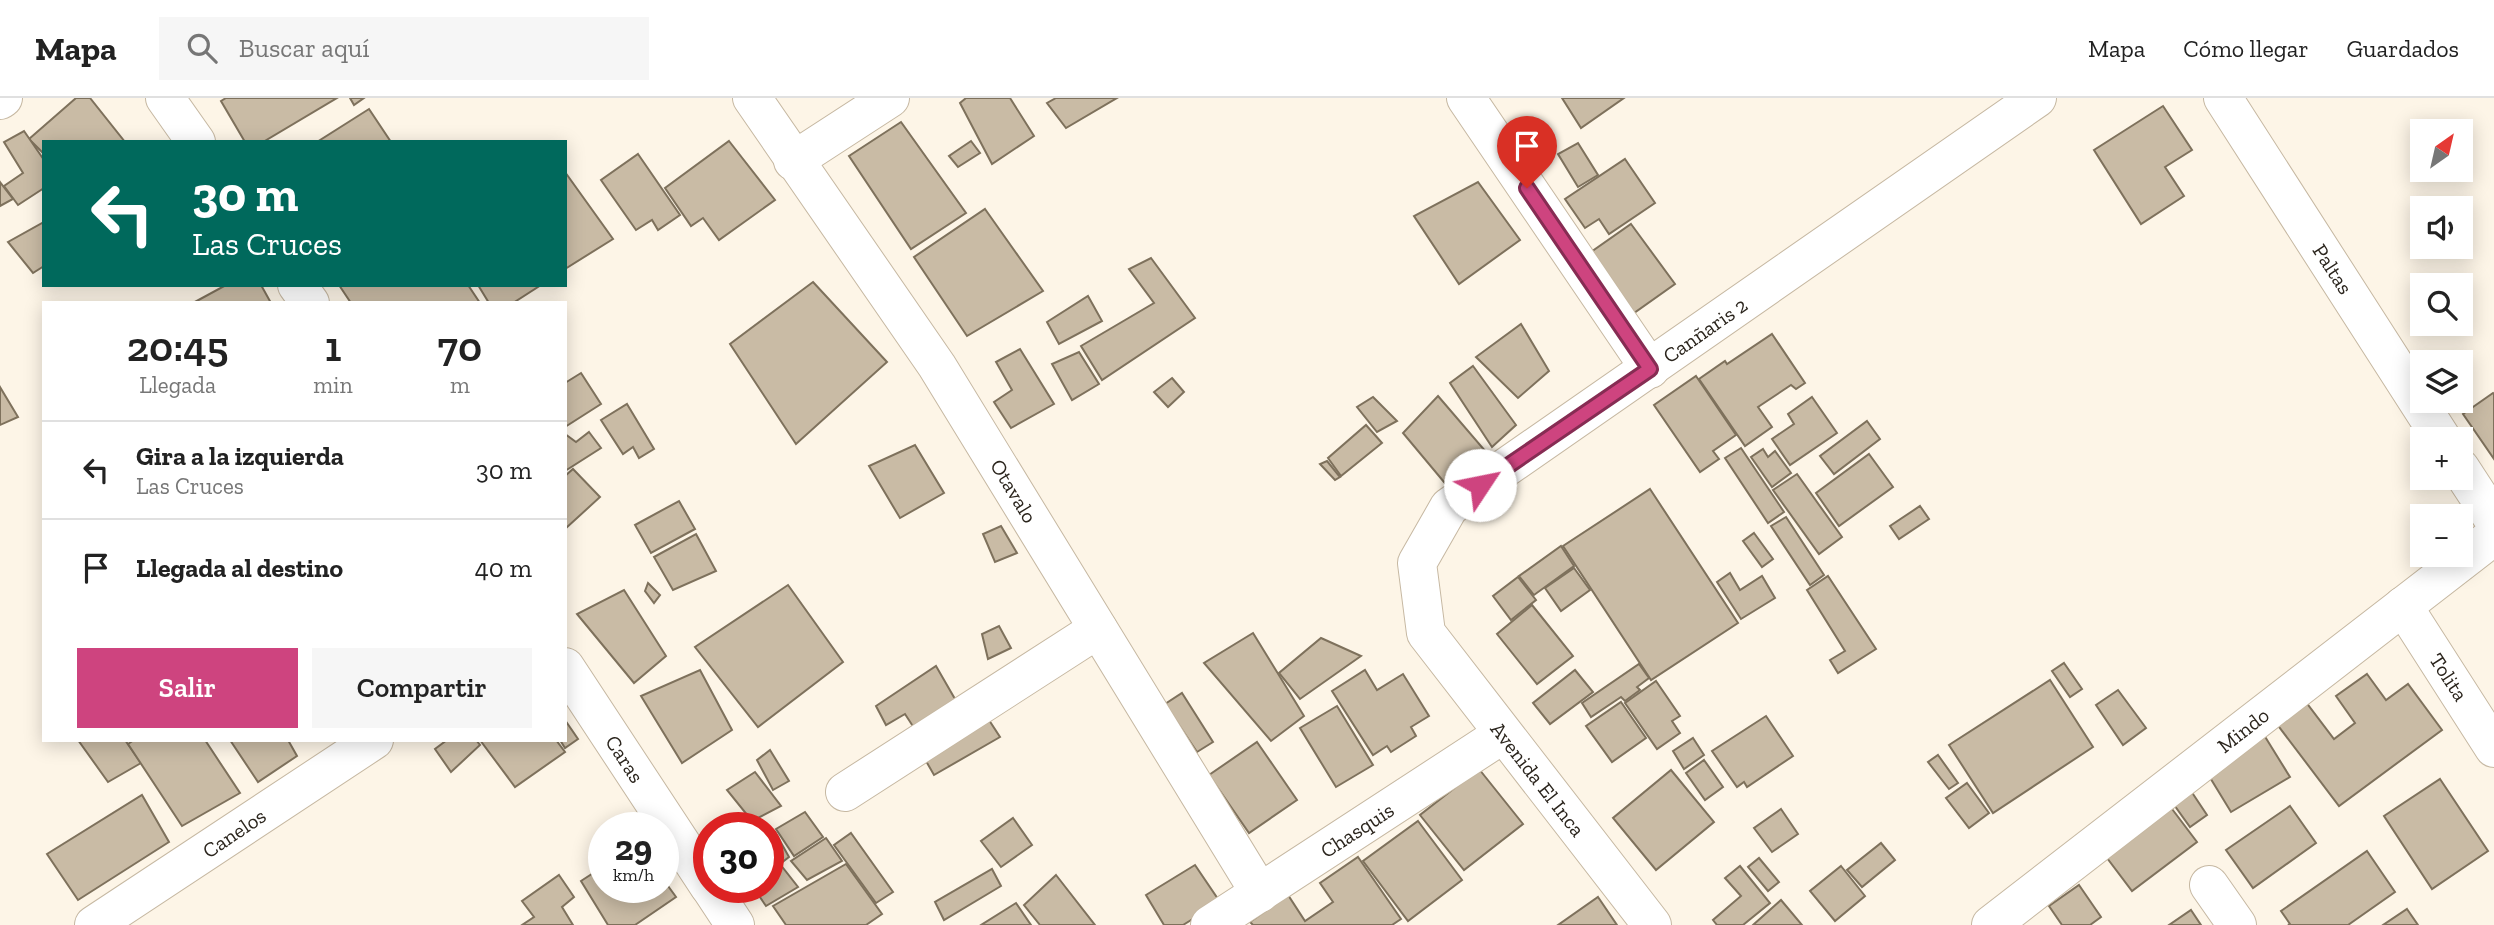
<!DOCTYPE html>
<html lang="es">
<meta charset="utf-8">
<style>
body{margin:0;font-family:"Zilla Slab",serif;background:#f6f6f6;color:#222;height:100vh;display:flex;flex-direction:column;font-size:26px;white-space:nowrap}
*{box-sizing:border-box;margin:0}
p{font-size:23px;color:#767676}
.icon{flex:none;width:38px;height:38px;fill:none;stroke:currentColor;stroke-width:2;stroke-linecap:round;stroke-linejoin:round}
.map{position:relative;flex:1;overflow:hidden}
.details{position:absolute;left:42px;top:203px;width:525px;height:441px;display:flex;flex-direction:column;background:#fff;border-radius:0px;box-shadow:0 4px 18px #0003}
.details>*{flex:none}
.top-card{position:absolute;left:42px;top:42px;width:525px;height:147px;border-radius:0px;box-shadow:0 4px 18px #0003;background:#00695c;color:#fff;overflow:hidden}
.needle{width:46px;rotate:34deg}
.buttons{position:absolute;left:2410px;top:21px;display:grid;gap:14px}
.buttons a{display:grid;place-items:center;width:63px;height:63px;border-radius:0px;background:#fff;box-shadow:0 4px 18px #0003;font-size:35px}
.speed{position:absolute;left:588px;top:714px;display:flex;gap:14px;font-size:35px;font-weight:700;text-align:center}
.speed>*{display:grid;place-content:center;width:91px;height:91px;border-radius:50%;background:#fff;box-shadow:0 4px 18px #0003;line-height:1}
.speed small{font-size:18px;font-weight:400}
.speed .limit{border:10px solid #d22;background:#fff;color:#111}
.pin{position:absolute;display:grid;place-items:center;width:60px;height:60px;color:#fff;margin:-72px -30px;border-radius:50% 50% 50% 0;rotate:-45deg;box-shadow:0 0 7px #0007}
.pin .icon{rotate:45deg}
.me{position:absolute;width:77px;margin:-38px;rotate:56deg;stroke-linejoin:round;filter:drop-shadow(0 0 5px #0008)}
.turn{display:flex;align-items:center;gap:24px;height:147px;padding:0 35px;font-size:32px}
.turn .icon{width:91px;height:91px;stroke-width:2.5}
.turn b{display:block;font-size:49px;line-height:60px}
.eta{display:flex;justify-content:space-evenly;align-items:center;height:119px;text-align:center}
.eta b{font-size:42px;font-weight:600;line-height:49px}
.primary-button{display:flex;gap:14px;margin-top:auto;padding:14px 35px}
.primary-button a{flex:1;height:80px;border-radius:0px;background:#ce447f;color:#fff;font-size:28px;font-weight:600;line-height:80px;text-align:center}
.primary-button a+a{background:#f6f6f6;color:#222}
ul{padding:0;list-style:none}
li{display:flex;align-items:center;gap:21px;height:98px;padding:0 35px;border-top:2px solid #e0e0e0}
li div{flex:1}
li b{display:block;font-size:26px}
li em{font-style:normal}
header{display:flex;align-items:center;gap:42px;box-sizing:border-box;height:98px;padding:0 35px;background:#fff;border-bottom:2px solid #e0e0e0}
header strong{font-size:33px}
nav{display:flex;gap:38px;margin-inline-start:auto;font-size:24px}
.search{width:490px;height:63px;background:#f6f6f6;display:flex;align-items:center;gap:18px;box-sizing:border-box;padding:0 24px;border-radius:0px;color:#767676;font-size:26px}
.map>svg:first-child{display:block}
.building{fill:#c9bba5;stroke:#7e715c;stroke-width:2}
.lines{fill:none;stroke-linecap:round;stroke-linejoin:round}
.minor-casing{stroke:#c6b8a2;stroke-width:40}
.minor{stroke:#fff;stroke-width:38}
.route-casing{stroke:#862c53;stroke-width:18}
.route{stroke:#ce447f;stroke-width:12}
.labels{text-anchor:middle;dominant-baseline:central;stroke-width:7;stroke-linejoin:round;paint-order:stroke}
.street-label{font-size:21px;fill:#2b251d;stroke:#fff}
</style>
<header>
<strong>Mapa</strong>
<div class="search"><svg class="icon" aria-label="search" viewBox="0 0 24 24"><circle cx="10" cy="10" r="6"/><path d="M15 15l6 6"/></svg>Buscar aquí</div>
<nav><a>Mapa</a><a>Cómo llegar</a><a>Guardados</a></nav>
</header>
<div class="map">
<svg width="2494" height="827" viewBox="0 0 2494 827">
<rect width="100%" height="100%" fill="#fdf5e7"/>
<g class="building">
<path d="M76,0H90L125,44H44V56L29,41Z"/>
<path d="M226,0H337L263,44H245L221,3Z"/>
<path d="M350,0H364L354,7Z"/>
<path d="M966,0H1010L1034,38L992,66L960,5Z"/>
<path d="M1056,0H1117L1066,30L1047,5Z"/>
<path d="M1562,0H1624L1581,30Z"/>
<path d="M2163,8L2192,52L2165,69L2184,98L2141,126L2094,52Z"/>
<path d="M369,11L391,44H317Z"/>
<path d="M901,24L966,115L911,151L849,58Z"/>
<path d="M24,33L44,62V90L18,107L4,88L23,75L4,44Z"/>
<path d="M729,43L775,102L719,142L703,120L691,128L665,90Z"/>
<path d="M971,43L980,55L958,69L949,58Z"/>
<path d="M1578,45L1598,77L1578,89L1558,56Z"/>
<path d="M638,56L680,117L658,132L652,122L636,132L601,82Z"/>
<path d="M1625,61L1655,105L1609,136L1599,121L1585,130L1565,101Z"/>
<path d="M565,74L613,141L565,171Z"/>
<path d="M0,84L13,101L0,108Z"/>
<path d="M1478,84L1520,142L1459,186L1414,118Z"/>
<path d="M985,111L1043,193L967,238L914,159Z"/>
<path d="M44,124V168L33,175L8,144Z"/>
<path d="M1631,126L1675,186L1634,215L1591,154Z"/>
<path d="M1151,160L1195,220L1102,282L1081,248L1154,205L1129,171Z"/>
<path d="M813,184L887,264L796,346L730,246Z"/>
<path d="M226,187H261L271,205H193Z"/>
<path d="M339,187H468L480,205H351Z"/>
<path d="M478,187H541L513,205H489Z"/>
<path d="M1088,198L1102,223L1059,246L1047,224Z"/>
<path d="M1521,226L1549,273L1518,300L1476,259Z"/>
<path d="M1772,236L1805,285L1796,291L1791,287L1758,309L1772,329L1745,348L1699,281L1725,263L1727,266Z"/>
<path d="M1020,251L1054,306L1011,330L994,304L1012,292L996,264Z"/>
<path d="M1079,254L1099,286L1072,302L1052,266Z"/>
<path d="M1473,268L1516,327L1492,349L1450,285Z"/>
<path d="M581,275L601,306L565,329V285Z"/>
<path d="M1696,278L1736,337L1713,353L1719,361L1700,374L1654,307Z"/>
<path d="M1172,280L1184,294L1168,309L1154,294Z"/>
<path d="M0,289L18,319L0,327Z"/>
<path d="M2493,295L2494,296V361L2463,316Z"/>
<path d="M1438,298L1487,355L1459,402L1403,335Z"/>
<path d="M1373,299L1397,323L1377,334L1357,309Z"/>
<path d="M1812,299L1837,335L1790,367L1772,341L1794,326L1788,316Z"/>
<path d="M627,306L654,351L639,360L633,349L623,356L601,322Z"/>
<path d="M1867,323L1880,341L1834,376L1820,358Z"/>
<path d="M1366,327L1382,345L1341,378L1328,360Z"/>
<path d="M589,334L601,350L565,373V336L576,344Z"/>
<path d="M915,347L944,395L900,420L869,368Z"/>
<path d="M1741,350L1784,414L1768,425L1725,360Z"/>
<path d="M1763,351L1768,359L1775,353L1791,375L1772,389L1751,359Z"/>
<path d="M1869,356L1893,389L1839,428L1816,395Z"/>
<path d="M1327,363L1340,379L1335,382L1320,366Z"/>
<path d="M573,371L600,399L565,431V378Z"/>
<path d="M1797,376L1842,439L1819,456L1773,392Z"/>
<path d="M1650,391L1738,525L1651,582L1563,448Z"/>
<path d="M679,403L695,431L651,455L635,427Z"/>
<path d="M1920,408L1929,421L1899,441L1890,428Z"/>
<path d="M1786,419L1824,477L1810,487L1771,428Z"/>
<path d="M1001,428L1017,455L995,464L983,436Z"/>
<path d="M1754,435L1773,461L1762,469L1743,443Z"/>
<path d="M696,436L716,473L673,492L654,459Z"/>
<path d="M1561,448L1574,468L1534,497L1519,478Z"/>
<path d="M1574,470L1590,492L1561,513L1545,490Z"/>
<path d="M1730,475L1740,492L1762,478L1775,500L1741,521L1717,484Z"/>
<path d="M1828,478L1876,551L1838,575L1830,562L1845,553L1807,492Z"/>
<path d="M1518,479L1536,502L1511,522L1493,498Z"/>
<path d="M648,485L660,497L654,505L645,493Z"/>
<path d="M788,487L843,564L758,629L695,549Z"/>
<path d="M624,492L666,558L634,585L577,516Z"/>
<path d="M1532,507L1573,558L1537,586L1497,536Z"/>
<path d="M999,528L1011,550L988,561L982,536Z"/>
<path d="M1253,535L1304,618L1271,643L1204,565Z"/>
<path d="M1321,540L1361,558L1300,601L1279,575Z"/>
<path d="M2064,565L2082,591L2070,599L2052,573Z"/>
<path d="M1639,566L1649,580L1637,589L1640,592L1625,603L1621,599L1591,619L1582,605Z"/>
<path d="M936,568L959,608L916,633L905,616L886,627L876,608Z"/>
<path d="M700,572L732,632L682,665L641,598Z"/>
<path d="M1365,572L1377,592L1403,576L1429,618L1411,629L1416,638L1391,654L1387,648L1373,657L1332,593Z"/>
<path d="M1575,572L1593,594L1550,626L1533,605Z"/>
<path d="M2367,576L2386,602L2408,586L2442,632L2339,708L2270,617L2299,595L2334,641L2355,625L2336,598Z"/>
<path d="M2050,582L2093,649L1993,715L1949,647Z"/>
<path d="M1656,583L1680,618L1672,623L1680,635L1657,651L1625,605Z"/>
<path d="M2118,592L2146,630L2123,647L2096,607Z"/>
<path d="M1182,595L1213,644L1197,654L1165,606Z"/>
<path d="M1621,604L1646,640L1612,664L1586,628Z"/>
<path d="M1337,608L1373,667L1336,689L1300,630Z"/>
<path d="M1766,618L1793,658L1747,689L1744,684L1737,689L1712,653Z"/>
<path d="M987,619L1000,639L934,677L922,656Z"/>
<path d="M565,622L578,641L565,650L560,642H565Z"/>
<path d="M2264,637L2290,679L2231,714L2206,673Z"/>
<path d="M1693,640L1704,657L1684,671L1673,653Z"/>
<path d="M78,642H125L141,665L108,684Z"/>
<path d="M134,642H205L240,695L182,728L128,646Z"/>
<path d="M230,642H288L297,658L258,684Z"/>
<path d="M447,642H476L480,647L451,674L435,651Z"/>
<path d="M480,642H556L565,654L515,689Z"/>
<path d="M1257,644L1297,702L1249,735L1209,677Z"/>
<path d="M770,652L789,683L773,692L757,662Z"/>
<path d="M1938,657L1958,685L1949,691L1928,664Z"/>
<path d="M1704,662L1723,689L1705,702L1686,675Z"/>
<path d="M1479,671L1523,726L1464,772L1420,717Z"/>
<path d="M1671,672L1714,724L1656,772L1613,720Z"/>
<path d="M755,674L781,708L752,723L727,692Z"/>
<path d="M2440,681L2488,753L2432,791L2384,718Z"/>
<path d="M2185,684L2207,717L2190,729L2167,697Z"/>
<path d="M1967,685L1989,715L1969,730L1946,700Z"/>
<path d="M142,697L169,744L78,802L47,756Z"/>
<path d="M2166,703L2197,744L2132,793L2101,752Z"/>
<path d="M2290,708L2316,745L2253,790L2226,752Z"/>
<path d="M1781,711L1798,736L1772,754L1754,730Z"/>
<path d="M805,714L823,739L794,758L776,731Z"/>
<path d="M1013,720L1032,747L1001,769L981,743Z"/>
<path d="M1418,723L1462,782L1408,823L1363,763Z"/>
<path d="M775,734L789,759L780,766L798,789L766,808L753,789H768V738Z"/>
<path d="M851,735L893,794L876,805L834,747Z"/>
<path d="M826,740L842,763L807,782L791,763Z"/>
<path d="M1881,745L1895,762L1862,789L1847,772Z"/>
<path d="M2367,753L2395,794L2348,827H2288L2290,826L2281,813Z"/>
<path d="M1358,759L1401,821L1392,827H1253L1250,824L1288,797L1305,823L1333,804L1320,785Z"/>
<path d="M1759,760L1779,784L1768,793L1748,769Z"/>
<path d="M846,766L882,816L866,827H786L773,808Z"/>
<path d="M1195,767L1220,804L1183,827H1164L1146,797Z"/>
<path d="M604,768V789H663V781L676,799L635,827H608L581,783Z"/>
<path d="M1740,768L1770,805L1743,827H1717L1713,822L1741,798L1725,780Z"/>
<path d="M1841,768L1865,798L1835,823L1810,793Z"/>
<path d="M992,771L1001,788L944,822L935,804Z"/>
<path d="M559,777L574,799L562,809L573,827H522L534,819L522,803Z"/>
<path d="M1056,777L1095,827H1040L1024,807Z"/>
<path d="M2079,787L2101,819L2090,827H2062L2049,808Z"/>
<path d="M1598,799L1617,827H1558Z"/>
<path d="M1781,802L1802,827H1753Z"/>
<path d="M1016,805L1031,827H981Z"/>
<path d="M2407,811L2418,827H2383Z"/>
<path d="M2191,812L2201,827H2169Z"/>
</g>
<g class="lines">
<g class="minor-casing">
<g id="minor">
<path d="M165,0L196,44"/>
<path d="M752,0L937,268L1260,795"/>
<path d="M1466,0L1650,271"/>
<path d="M2223,0L2442,341"/>
<path d="M0,2L3,0"/>
<path d="M793,63L890,0"/>
<path d="M297,187L310,205"/>
<path d="M2460,370L2494,422"/>
<path d="M2403,508L2494,650"/>
<path d="M565,569L709,788"/>
<path d="M845,694L1098,531"/>
<path d="M2209,787L2237,827"/>
<path d="M710,789L735,827"/>
<path d="M94,827L374,642"/>
<path d="M1210,827L1503,636"/>
<path d="M1652,827L1426,535L1417,465L1449,409L2037,0"/>
<path d="M1991,827L2494,438"/>
</g>
</g>
<use href="#minor" class="minor"/>
</g>
<g class="lines">
<g class="route-casing">
<path id="route" d="M1480,387L1650,271L1527,90"/>
</g>
<use href="#route" class="route"/>
</g>
<g class="labels">
<g class="street-label">
<text transform="translate(2333 171) rotate(57)">Paltas</text>
<text transform="translate(1705 232) rotate(-35)">Canñaris 2</text>
<text transform="translate(1014 393) rotate(59)">Otavalo</text>
<text transform="translate(2449 579) rotate(57)">Tolita</text>
<text transform="translate(2243 632) rotate(-38)">Mindo</text>
<text transform="translate(625 661) rotate(57)">Caras</text>
<text transform="translate(1538 681) rotate(52)">Avenida El Inca</text>
<text transform="translate(1357 732) rotate(-33)">Chasquis</text>
<text transform="translate(234 735) rotate(-34)">Canelos</text>
</g>
</g>
</svg>
<div class="buttons">
<a><svg class="needle" viewBox="-14 -14 28 28"><path d="M0-13l5 13h-10z" fill="#e53935"/><path d="M0 13l5-13h-10z" fill="#767676"/></svg></a>
<a><svg class="icon" aria-label="sound" viewBox="0 0 24 24"><path d="M4 9h4l5-4v14l-5-4H4zM17 9q2 3 0 6"/></svg></a>
<a><svg class="icon" aria-label="search" viewBox="0 0 24 24"><circle cx="10" cy="10" r="6"/><path d="M15 15l6 6"/></svg></a>
<a><svg class="icon" aria-label="layers" viewBox="0 0 24 24"><path d="M12 4l9 5-9 5-9-5zM3 14l9 5 9-5"/></svg></a>
<a>+</a>
<a>−</a>
</div>
<div class="speed"><div>29<small>km/h</small></div><div class="limit">30</div></div>
<div class="pin" style="left:1527px;top:90px;background:#d93025"><svg class="icon" aria-label="arrive" viewBox="0 0 24 24"><path d="M6 21V4h12l-3 4 3 4H6"/></svg></div>
<svg class="me" style="left:1480px;top:387px" viewBox="-20 -20 40 40"><circle r="19" fill="#fff"/><path d="M0-13L10 11 0 6-10 11z" fill="#ce447f"/></svg>
<div class="top-card">
<div class="turn"><svg class="icon" aria-label="left" viewBox="0 0 24 24"><path d="M17 20v-9H6M10 6l-5 5 5 5"/></svg><div><b>30 m</b>Las Cruces</div></div>
</div>
<section class="details">
<div class="eta">
<div><b>20:45</b><p>Llegada</p></div>
<div><b>1</b><p>min</p></div>
<div><b>70</b><p>m</p></div>
</div>
<ul>
<li><svg class="icon" aria-label="left" viewBox="0 0 24 24"><path d="M17 20v-9H6M10 6l-5 5 5 5"/></svg><div><b>Gira a la izquierda</b><p>Las Cruces</p></div><em>30 m</em></li>
<li><svg class="icon" aria-label="arrive" viewBox="0 0 24 24"><path d="M6 21V4h12l-3 4 3 4H6"/></svg><div><b>Llegada al destino</b></div><em>40 m</em></li>
</ul>
<div class="primary-button"><a>Salir</a><a>Compartir</a></div>
</section>
</div>
